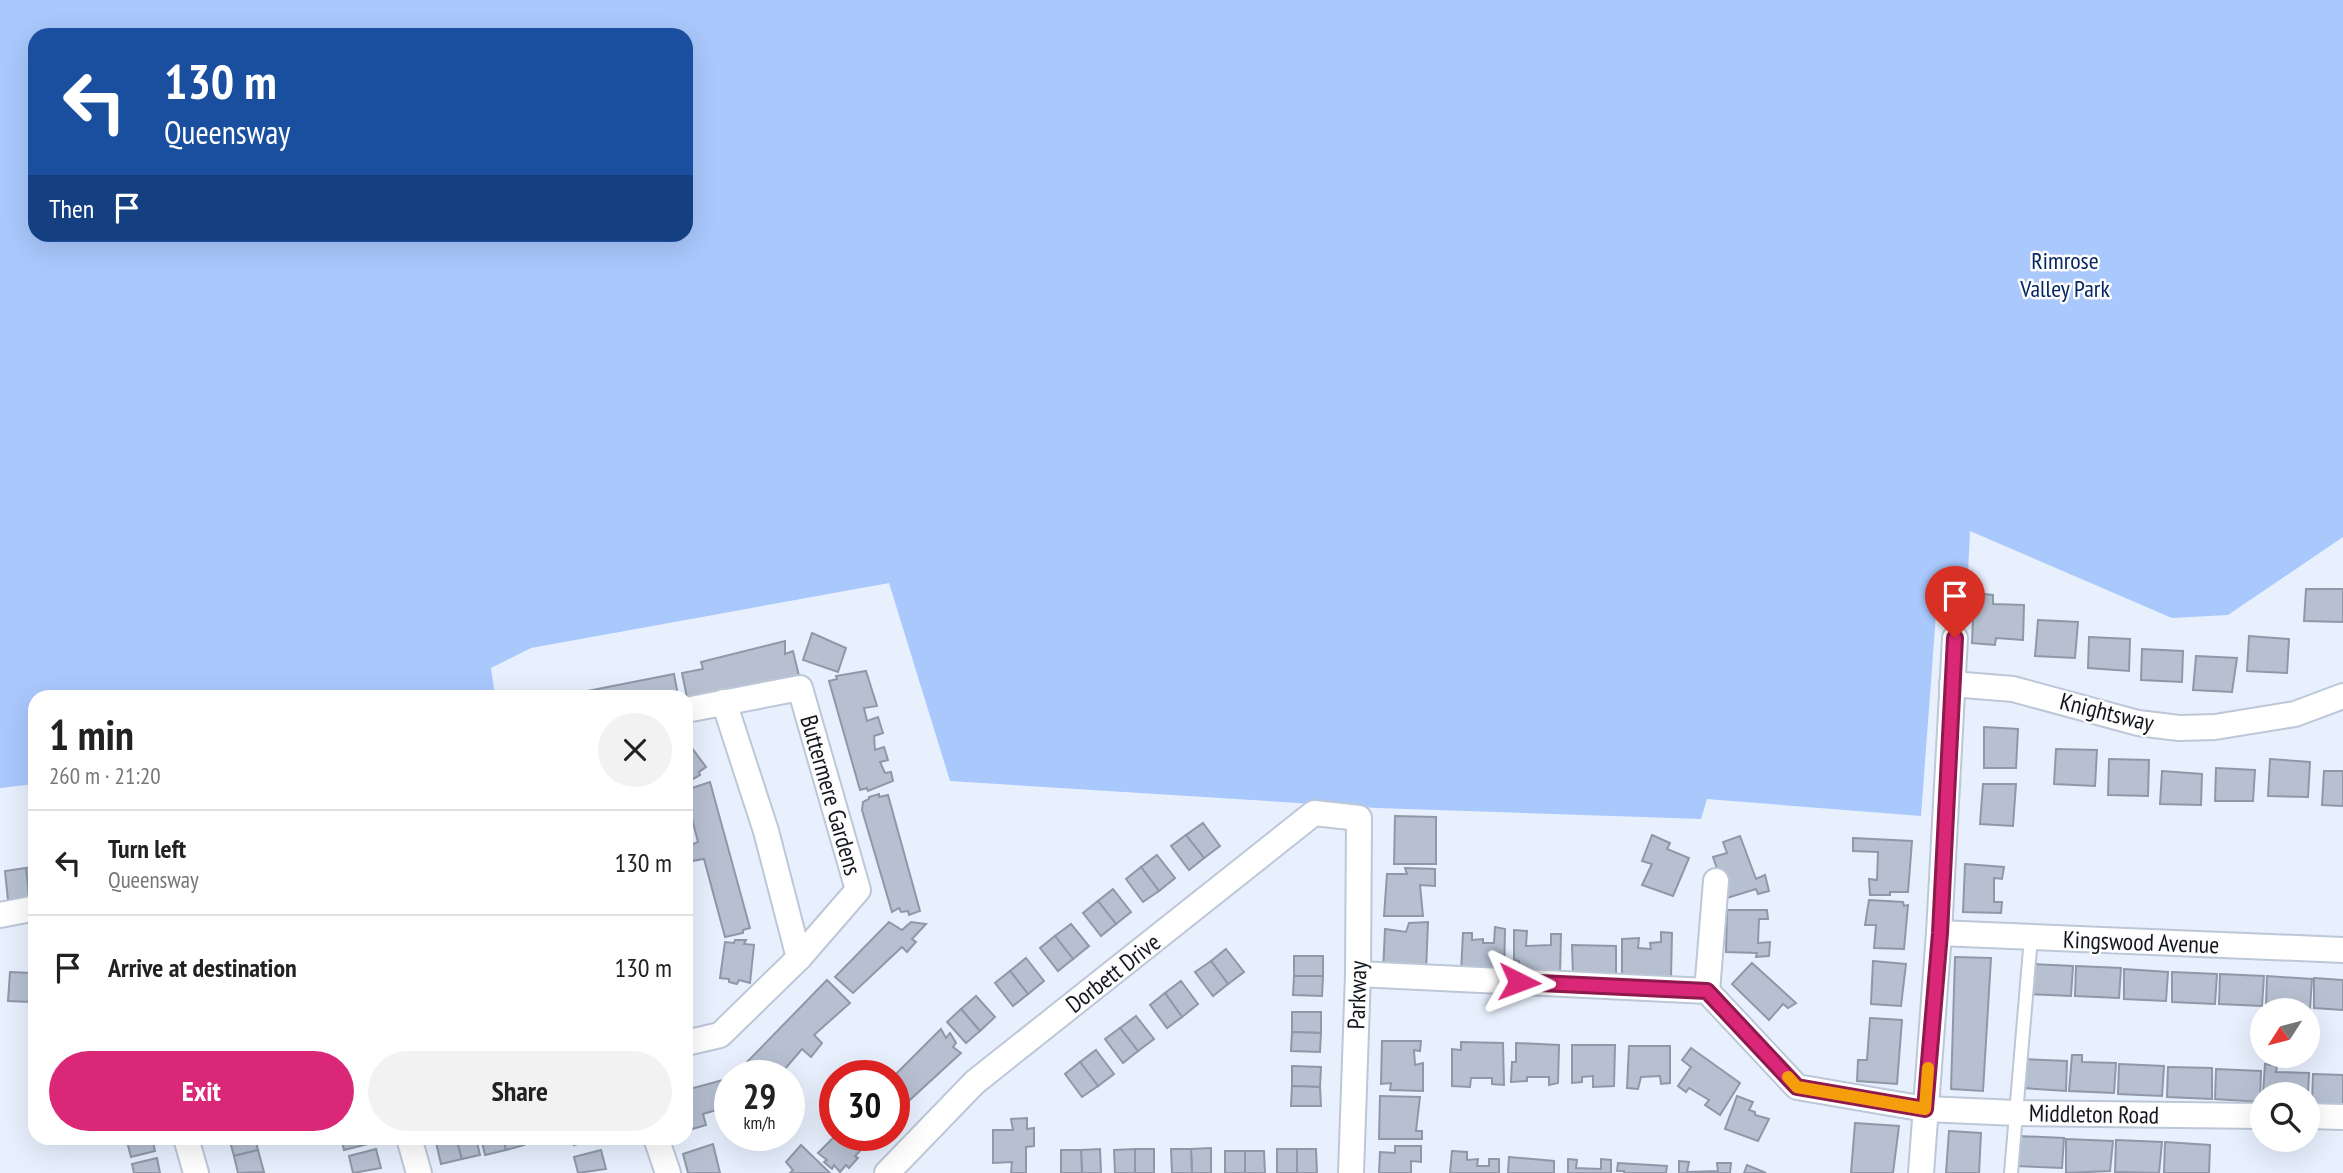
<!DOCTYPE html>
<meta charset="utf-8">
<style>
body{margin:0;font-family:"PT Sans Narrow",sans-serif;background:#f2f2f2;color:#222;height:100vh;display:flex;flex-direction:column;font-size:26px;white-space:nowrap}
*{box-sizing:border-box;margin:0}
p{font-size:23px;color:#767676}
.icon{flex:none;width:38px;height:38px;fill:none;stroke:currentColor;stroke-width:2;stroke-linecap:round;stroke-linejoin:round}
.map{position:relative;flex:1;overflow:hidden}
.drawer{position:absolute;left:28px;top:690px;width:665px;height:455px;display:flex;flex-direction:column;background:#fff;border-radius:21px;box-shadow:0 7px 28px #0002}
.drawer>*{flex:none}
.guide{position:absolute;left:28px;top:28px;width:665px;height:214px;border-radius:21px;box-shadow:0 7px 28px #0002;background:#1a4fa0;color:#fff;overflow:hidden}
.needle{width:46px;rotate:234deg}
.buttons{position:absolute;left:2250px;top:998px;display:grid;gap:14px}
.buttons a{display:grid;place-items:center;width:70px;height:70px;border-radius:50%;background:#fff;box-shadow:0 7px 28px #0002;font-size:35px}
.speed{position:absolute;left:714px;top:1060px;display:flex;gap:14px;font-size:35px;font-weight:700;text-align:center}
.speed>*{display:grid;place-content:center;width:91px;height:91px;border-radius:50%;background:#fff;box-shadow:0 7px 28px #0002;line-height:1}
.speed small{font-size:18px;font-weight:400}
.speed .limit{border:10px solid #d22;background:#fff;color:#111}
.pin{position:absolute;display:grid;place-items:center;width:60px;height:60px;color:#fff;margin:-72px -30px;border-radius:50% 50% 50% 0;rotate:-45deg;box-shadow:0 0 7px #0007}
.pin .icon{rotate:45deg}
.me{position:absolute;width:77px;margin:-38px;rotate:93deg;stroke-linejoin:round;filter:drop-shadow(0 0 5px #0008)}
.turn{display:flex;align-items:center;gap:24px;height:147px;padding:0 21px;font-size:32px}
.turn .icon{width:91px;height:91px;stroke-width:2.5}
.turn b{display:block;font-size:49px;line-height:60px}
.then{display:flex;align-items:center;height:66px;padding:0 21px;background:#0003;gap:14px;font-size:26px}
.round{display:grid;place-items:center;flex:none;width:74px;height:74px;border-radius:37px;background:#f2f2f2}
.head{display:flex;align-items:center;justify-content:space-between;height:119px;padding:0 21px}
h1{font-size:42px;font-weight:800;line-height:52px}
.primary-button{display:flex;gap:14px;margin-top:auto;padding:14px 21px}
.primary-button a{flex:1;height:80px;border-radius:42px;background:#db2777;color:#fff;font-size:28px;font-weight:800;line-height:80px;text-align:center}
.primary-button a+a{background:#f2f2f2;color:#222}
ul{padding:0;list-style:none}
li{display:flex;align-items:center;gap:21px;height:105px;padding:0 21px;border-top:2px solid #e0e0e0}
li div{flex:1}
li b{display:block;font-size:26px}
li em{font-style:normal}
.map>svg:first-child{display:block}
.green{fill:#a9c8fc;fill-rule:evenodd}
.building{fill:#b6c0d1;stroke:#8e98a8;stroke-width:2}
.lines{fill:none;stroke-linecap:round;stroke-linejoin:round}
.service-casing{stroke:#bcc7d7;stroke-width:16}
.minor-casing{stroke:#bcc7d7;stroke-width:28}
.service{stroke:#fff;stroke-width:12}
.minor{stroke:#fff;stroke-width:24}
.route-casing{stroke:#8e194d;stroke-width:18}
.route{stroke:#db2777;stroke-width:12}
.slow{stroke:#f59e0b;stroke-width:12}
.labels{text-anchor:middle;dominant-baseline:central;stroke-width:5;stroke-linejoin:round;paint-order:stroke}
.park-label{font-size:24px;fill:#062862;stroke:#fdfdfd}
.street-label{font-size:24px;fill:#13171d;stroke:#fdfdfd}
</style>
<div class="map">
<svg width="2343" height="1173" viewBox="0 0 2343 1173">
<rect width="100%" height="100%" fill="#e8f0fe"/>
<path class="green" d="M0,0H2343V537L2228,615L2172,618L1970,531L1966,616L1936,614L1921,816L1707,799L1701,819L1377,808L950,781L889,583L531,648L491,668L495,696H35V784L0,788ZM35,35H686V234H35Z"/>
<g class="building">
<path d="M2306,589H2343V622L2304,621Z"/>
<path d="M1974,593L1993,595V604L2024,605L2023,640L1996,638L1995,645L1972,643Z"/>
<path d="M2038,620L2078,622L2075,658L2035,656Z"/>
<path d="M812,633L846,648L838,672L803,660Z"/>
<path d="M2249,636L2289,639L2287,673L2247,671Z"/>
<path d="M2089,637L2130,639L2129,671L2088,668Z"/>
<path d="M785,641V654L793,651L799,676L688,702L682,673L703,669L701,662Z"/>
<path d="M2142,649L2183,651L2182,682L2141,680Z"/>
<path d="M2196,656L2237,658L2232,692L2193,690Z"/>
<path d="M866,671L877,706L864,708L867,721L878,717L883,733L874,736L875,750L884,747L888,760L880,762L885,773L891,772L893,781L868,791L867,788L860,790L829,681L837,679L836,676Z"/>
<path d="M674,674L678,696H562Z"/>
<path d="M1984,727L2018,729L2016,768H1984Z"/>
<path d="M686,740L706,767L699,772L700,775L686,783Z"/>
<path d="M2056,749L2097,750L2095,786L2054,784Z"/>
<path d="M2109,759L2149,760L2148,796L2108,795Z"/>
<path d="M2270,759L2310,762L2308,797L2268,796Z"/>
<path d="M2216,768L2255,770L2253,801H2215Z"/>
<path d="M2162,771L2202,774L2201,805L2160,804Z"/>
<path d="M2324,771H2343V806L2322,805Z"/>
<path d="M710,782L750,928L743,930V933L725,937L704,859L692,861L688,846L698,842L689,807L686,808V790Z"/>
<path d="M1983,784H2016L2013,826L1980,824Z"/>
<path d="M879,794V797L888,795L920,911L909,915L908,911L901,912L899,908L892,912L862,810L863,802L869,799V797Z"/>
<path d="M1395,816L1436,817V864H1394Z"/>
<path d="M1203,823L1220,846L1204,858L1186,835Z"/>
<path d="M1186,835L1204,858L1189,870L1171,846Z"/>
<path d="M1652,835L1670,843L1667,849L1689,858L1673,896L1642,885L1652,864L1642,861Z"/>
<path d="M1740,836L1756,879L1765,875L1769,891L1758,894L1756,889L1727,898L1713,857L1727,853L1723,842Z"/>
<path d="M1853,838L1912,841L1908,892H1890V895H1870L1869,879L1877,880L1878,852L1853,851Z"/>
<path d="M1157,855L1175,878L1159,891L1141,867Z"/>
<path d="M1965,864L2004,867L2002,879L1994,878V902H2002L2001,913L1963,912Z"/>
<path d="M35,867V897H29L26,868Z"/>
<path d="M1141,867L1159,891L1143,902L1126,879Z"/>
<path d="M26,868L29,897L8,900L5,871Z"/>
<path d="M1405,868L1435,869V886L1420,885L1423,916H1384L1387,874H1407Z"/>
<path d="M1113,889L1131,912L1116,924L1098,901Z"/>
<path d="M1869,900L1903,902L1904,906L1908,905L1904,949L1874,948L1876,925H1865Z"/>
<path d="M1098,901L1116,924L1101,936L1083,913Z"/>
<path d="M1727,910H1767L1768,919H1759L1758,943L1770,942L1769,956L1756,957L1757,953L1726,952Z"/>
<path d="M889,922L902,930L911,922L926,924L912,939L916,942L907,952L902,947L853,993L835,977Z"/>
<path d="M1428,922L1426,972H1383L1385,929L1406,932L1409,923Z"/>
<path d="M1071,924L1089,946L1073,959L1055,936Z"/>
<path d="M1495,927L1505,929L1504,976L1461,973L1463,933H1472V940L1483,939V943H1494Z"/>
<path d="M1514,930L1527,931L1526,946L1551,945V934H1561L1560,975H1518L1519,961L1514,960Z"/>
<path d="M1661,932L1672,933L1671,978L1622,977V939L1639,938L1638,948L1651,949L1650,943L1661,942Z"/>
<path d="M1055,936L1073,959L1058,971L1040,948Z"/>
<path d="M735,940H746L744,944L754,945L750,983L739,980L737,984L729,982V979L720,978L725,942L734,943Z"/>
<path d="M1572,945L1616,946V979L1573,977Z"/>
<path d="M1226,949L1244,972L1228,984L1211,961Z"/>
<rect x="1294" y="956" width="29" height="20"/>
<path d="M1955,957L1991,958L1983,1091L1951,1089Z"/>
<path d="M1026,958L1044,981L1028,994L1010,971Z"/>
<path d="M1211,961L1228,984L1213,996L1195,972Z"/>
<path d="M1873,961L1906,964L1901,1006L1871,1004Z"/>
<path d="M1752,963L1796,1003L1788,1008L1783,1004L1769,1020L1732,984Z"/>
<path d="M2030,964L2073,966L2071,996L2028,994Z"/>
<path d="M2076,966L2121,968L2119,998L2075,996Z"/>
<path d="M2124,969L2168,972L2166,1001L2124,999Z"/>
<path d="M1010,971L1028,994L1013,1006L995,983Z"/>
<path d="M10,972L32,973L30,1002L8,1001Z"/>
<path d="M2172,972L2217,974L2215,1004L2172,1002Z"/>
<path d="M32,973L35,974V1003L30,1002Z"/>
<path d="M2220,974L2264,976L2262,1006L2219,1004Z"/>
<path d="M1294,976H1323L1322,996L1293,995Z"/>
<path d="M2267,976L2312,979L2310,1009L2266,1006Z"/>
<path d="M2314,978L2343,980V1010L2314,1008Z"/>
<path d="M827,980L850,1003L814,1035L822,1043L811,1057L802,1049L779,1076H763L747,1062Z"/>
<path d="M1181,981L1198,1004L1182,1017L1165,993Z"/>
<path d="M1165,993L1182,1017L1167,1028L1150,1005Z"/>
<path d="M976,996L995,1017L980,1031L961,1009Z"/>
<path d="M961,1009L980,1031L966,1043L947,1022Z"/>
<path d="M1292,1012H1321V1033L1292,1032Z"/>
<path d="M1136,1016L1154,1039L1138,1051L1120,1028Z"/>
<path d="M1870,1018L1902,1020L1897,1084L1857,1081L1858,1060H1867Z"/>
<path d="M1120,1028L1138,1051L1123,1063L1105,1039Z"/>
<path d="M941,1029L946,1038L950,1033L956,1043L953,1047L961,1053L901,1108L894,1101V1076Z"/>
<path d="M1292,1032L1321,1033L1320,1052L1291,1051Z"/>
<path d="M1382,1041H1421L1420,1051L1414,1050L1415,1065L1423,1063V1091L1390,1090L1391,1083L1381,1084Z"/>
<path d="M1461,1042L1503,1043L1504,1085L1492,1084V1078H1471L1470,1087L1452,1086V1049L1461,1050Z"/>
<path d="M1516,1043L1559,1045L1558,1083L1549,1085V1077H1527V1081L1511,1082L1512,1062H1516Z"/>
<path d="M1572,1045H1615L1614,1086L1593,1087V1076L1582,1077V1082L1572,1083Z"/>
<path d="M1629,1046H1670V1083L1661,1084L1660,1076L1641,1077L1638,1089L1627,1088Z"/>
<path d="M1691,1048L1740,1083L1720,1115L1705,1105L1709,1100L1689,1088L1686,1092L1678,1086L1691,1067L1682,1060Z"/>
<path d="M1096,1050L1114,1074L1098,1086L1080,1062Z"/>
<path d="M2072,1055H2082V1062L2116,1063L2114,1093L2069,1091Z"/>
<path d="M2023,1059L2067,1061L2066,1091L2022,1088Z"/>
<path d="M1080,1062L1098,1086L1082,1097L1065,1074Z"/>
<path d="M2119,1064L2164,1066L2162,1096L2118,1094Z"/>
<path d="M2265,1064L2277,1066L2276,1072L2309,1073L2308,1094H2263Z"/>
<path d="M1292,1066L1321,1067L1320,1087L1292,1086Z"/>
<path d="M2168,1067L2212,1068V1099L2167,1097Z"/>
<path d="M2216,1069L2261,1071L2260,1102L2215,1099Z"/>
<path d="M2313,1074L2343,1075V1105L2312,1104Z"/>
<path d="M730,1078V1106L703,1114L706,1125L686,1131V1090Z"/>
<path d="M1292,1086L1320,1087L1321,1106H1291Z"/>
<path d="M1380,1096L1420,1097L1416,1131H1422V1139H1379Z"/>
<path d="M1737,1096L1753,1102L1749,1110L1755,1112V1115L1769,1119L1758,1141L1725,1129Z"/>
<path d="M1027,1118V1129L1034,1128V1146L1026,1147V1173H1011L1012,1162L993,1163V1130H1013L1011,1119Z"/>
<path d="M1855,1123L1899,1126L1893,1173H1851Z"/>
<path d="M1949,1131L1981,1133L1979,1173H1946Z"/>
<path d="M835,1136H875L855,1156L858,1158L849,1168L846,1165L840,1172L834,1165L832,1169L824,1162L827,1160L818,1153Z"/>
<path d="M2018,1136L2064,1138L2062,1168L2016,1166Z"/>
<path d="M126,1138H152L155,1151L131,1157Z"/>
<path d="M229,1138H255L258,1150L234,1156Z"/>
<path d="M341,1138H370L372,1143L344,1150Z"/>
<path d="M435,1138H456L462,1159L441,1164Z"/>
<path d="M456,1138H476L480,1155L462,1159Z"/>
<path d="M481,1138H503L506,1150L485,1155Z"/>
<path d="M503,1138H522L524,1145L506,1150Z"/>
<path d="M572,1138H601L574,1145Z"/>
<path d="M2066,1139L2113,1141L2110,1171L2066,1173Z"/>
<path d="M2116,1140L2162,1142L2159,1173L2115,1172Z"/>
<path d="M2165,1142L2210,1145L2209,1173H2164Z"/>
<path d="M713,1144L720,1173H688L683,1154Z"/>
<path d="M801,1145L830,1173H790L793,1170L786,1162Z"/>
<path d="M1395,1146H1421V1162L1411,1161V1173H1379L1380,1152L1395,1153Z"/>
<path d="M1211,1148V1173H1192L1191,1149Z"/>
<path d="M376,1149L381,1168L353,1173L349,1156Z"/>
<path d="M1100,1149L1101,1173H1082L1081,1150Z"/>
<rect x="1135" y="1149" width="19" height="24"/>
<path d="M1135,1149V1173H1115L1114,1150Z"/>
<path d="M1171,1149H1191L1192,1173H1172Z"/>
<rect x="1277" y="1149" width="20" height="24"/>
<path d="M1297,1149H1316L1317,1173H1297Z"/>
<path d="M258,1150L264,1172L238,1173L234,1156Z"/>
<path d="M601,1150L606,1169L578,1173L574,1157Z"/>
<path d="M1061,1150H1081L1082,1173H1061Z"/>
<rect x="1225" y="1151" width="20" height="22"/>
<path d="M1245,1151H1264L1265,1173H1245Z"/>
<path d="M1452,1151L1467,1152V1160L1478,1159L1477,1166H1489V1159H1499V1173H1450Z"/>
<path d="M1509,1157L1554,1161V1173H1508Z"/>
<path d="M157,1158L160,1173H134L132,1164Z"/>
<path d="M1568,1159L1577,1160L1576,1168L1601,1169V1159L1611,1160V1173H1568Z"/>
<path d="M1679,1161L1689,1162L1687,1172L1718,1171L1717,1163H1731L1730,1173H1679Z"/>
<path d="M1618,1163L1667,1166L1666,1173H1624V1171H1617Z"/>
<path d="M1747,1165L1766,1173H1744Z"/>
</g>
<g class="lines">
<g class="service-casing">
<path id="service" d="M2011,1173L2031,937"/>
</g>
<g class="minor-casing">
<g id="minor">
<path d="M1952,684L2013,689L2138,723L2179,728L2215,727L2295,714L2343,696"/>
<path d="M724,702L766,831L799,958"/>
<path d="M686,710L800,688L858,890L799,958L720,1035L686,1043"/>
<path d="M0,915L31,909L35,910"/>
<path d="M1939,933L2343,950"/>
<path d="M1358,974L1707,991L1797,1087L1925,1109L2017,1113L2263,1116"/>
<path d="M1707,991L1716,881"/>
<path d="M2308,1116L2343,1117"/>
<path d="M186,1138L196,1173"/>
<path d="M409,1138L419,1173"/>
<path d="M656,1138L668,1173"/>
<path d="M887,1173L975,1082L1314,813L1359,818L1358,974L1351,1173"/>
<path d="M1921,1173L1939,933L1955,638"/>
</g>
</g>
<use href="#service" class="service"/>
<use href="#minor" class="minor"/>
</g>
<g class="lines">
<g class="route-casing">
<path id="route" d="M1519,982L1707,991L1797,1087L1925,1109L1940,933L1955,638"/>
</g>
<use href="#route" class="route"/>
<path class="slow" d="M1788,1077L1797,1087L1925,1109L1928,1068"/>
</g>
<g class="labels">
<g class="park-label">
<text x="2065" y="260">Rimrose<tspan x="2065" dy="28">Valley Park</tspan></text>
</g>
<g class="street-label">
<text transform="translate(2107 712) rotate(14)">Knightsway</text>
<text transform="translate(831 795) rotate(74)">Buttermere Gardens</text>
<text transform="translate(2141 942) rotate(2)">Kingswood Avenue</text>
<text transform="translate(1113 973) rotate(-38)">Dorbett Drive</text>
<text transform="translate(1357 995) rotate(-88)">Parkway</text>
<text transform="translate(2094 1114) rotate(1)">Middleton Road</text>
</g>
</g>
</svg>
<div class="buttons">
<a><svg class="needle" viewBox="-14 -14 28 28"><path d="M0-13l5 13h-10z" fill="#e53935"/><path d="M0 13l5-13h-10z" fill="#767676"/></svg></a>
<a><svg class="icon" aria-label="search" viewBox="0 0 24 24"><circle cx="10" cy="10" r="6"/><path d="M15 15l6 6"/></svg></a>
</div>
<div class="speed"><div>29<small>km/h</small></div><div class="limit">30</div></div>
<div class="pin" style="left:1955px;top:638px;background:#d93025"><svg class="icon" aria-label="arrive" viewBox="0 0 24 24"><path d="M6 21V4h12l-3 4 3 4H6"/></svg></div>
<svg class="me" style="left:1519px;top:982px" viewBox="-20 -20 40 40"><path d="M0-17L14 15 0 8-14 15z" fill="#db2777" stroke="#fff" stroke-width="4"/></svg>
<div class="guide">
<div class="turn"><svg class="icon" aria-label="left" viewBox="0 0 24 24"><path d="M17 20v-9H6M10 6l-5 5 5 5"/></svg><div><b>130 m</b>Queensway</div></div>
<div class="then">Then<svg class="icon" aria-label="arrive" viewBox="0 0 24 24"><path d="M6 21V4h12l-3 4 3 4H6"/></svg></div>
</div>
<section class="drawer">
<div class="head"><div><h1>1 min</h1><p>260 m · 21:20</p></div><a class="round"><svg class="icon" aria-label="close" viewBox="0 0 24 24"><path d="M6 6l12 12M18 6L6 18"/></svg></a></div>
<ul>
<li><svg class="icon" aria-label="left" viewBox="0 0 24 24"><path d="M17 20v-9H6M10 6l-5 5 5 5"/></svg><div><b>Turn left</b><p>Queensway</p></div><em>130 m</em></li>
<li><svg class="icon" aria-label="arrive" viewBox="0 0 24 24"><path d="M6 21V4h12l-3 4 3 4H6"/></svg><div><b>Arrive at destination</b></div><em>130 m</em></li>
</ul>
<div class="primary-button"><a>Exit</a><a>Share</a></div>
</section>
</div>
